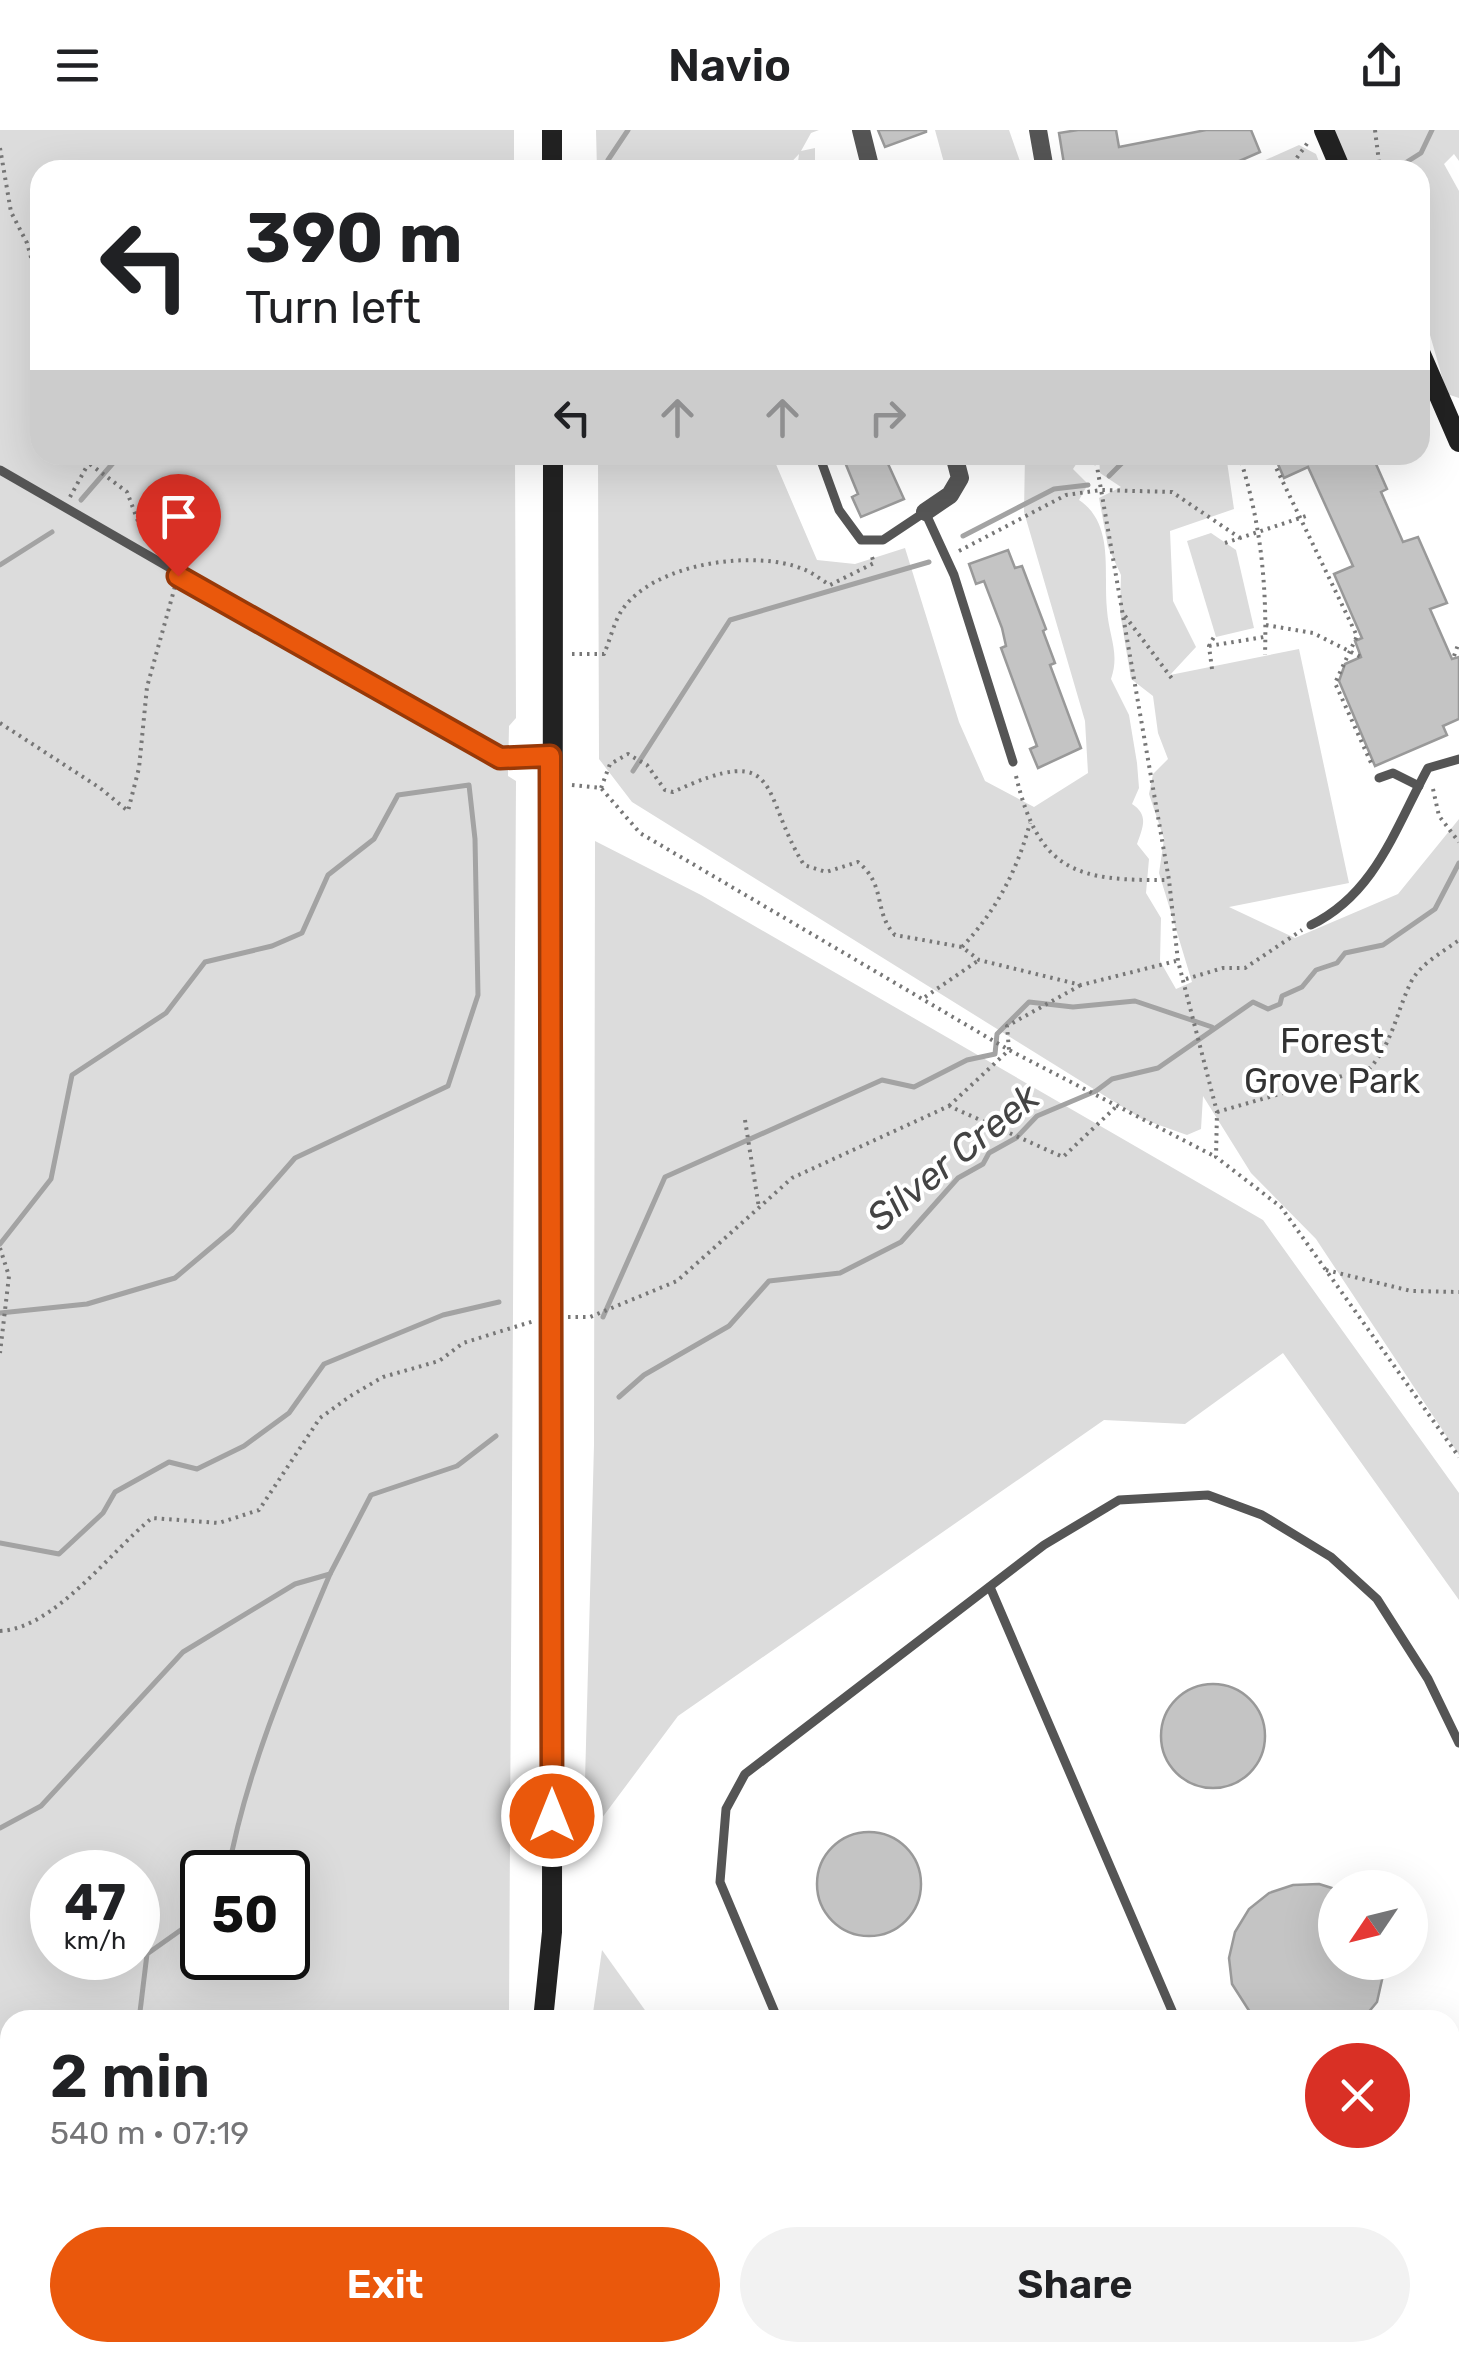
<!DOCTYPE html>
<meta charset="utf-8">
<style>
body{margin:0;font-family:Rubik,sans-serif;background:#f2f2f2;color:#202124;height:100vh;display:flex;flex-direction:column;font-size:38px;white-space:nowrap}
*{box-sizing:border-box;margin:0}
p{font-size:32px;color:#757577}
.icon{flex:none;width:55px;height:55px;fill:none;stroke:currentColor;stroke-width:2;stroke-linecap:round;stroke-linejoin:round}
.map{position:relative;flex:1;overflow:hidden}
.sheet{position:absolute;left:0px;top:1880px;width:1460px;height:352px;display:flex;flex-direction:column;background:#fff;border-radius:30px 30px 0 0;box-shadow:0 10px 40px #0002}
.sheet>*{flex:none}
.banner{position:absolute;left:30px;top:30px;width:1400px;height:305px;border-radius:30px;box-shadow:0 10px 40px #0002;background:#fff;color:#202124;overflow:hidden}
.needle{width:65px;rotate:235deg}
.buttons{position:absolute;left:1318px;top:1740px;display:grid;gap:20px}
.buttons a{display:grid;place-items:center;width:110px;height:110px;border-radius:50%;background:#fff;box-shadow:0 10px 40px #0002;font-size:50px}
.speed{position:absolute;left:30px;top:1720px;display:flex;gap:20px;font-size:50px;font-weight:700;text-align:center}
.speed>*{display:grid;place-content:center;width:130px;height:130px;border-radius:50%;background:#fff;box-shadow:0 10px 40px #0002;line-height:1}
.speed small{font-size:25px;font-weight:400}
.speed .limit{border:5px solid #111;border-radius:15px;background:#fff;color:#111}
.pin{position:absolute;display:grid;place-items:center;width:85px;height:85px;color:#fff;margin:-102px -42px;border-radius:50% 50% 50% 0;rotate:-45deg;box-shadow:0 0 10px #0007}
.pin .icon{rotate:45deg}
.me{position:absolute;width:110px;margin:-55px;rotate:0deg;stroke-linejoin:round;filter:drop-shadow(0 0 8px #0008)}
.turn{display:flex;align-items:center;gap:35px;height:210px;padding:0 50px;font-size:45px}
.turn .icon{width:130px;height:130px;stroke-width:2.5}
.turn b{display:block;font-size:70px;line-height:85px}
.lanes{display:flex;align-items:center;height:95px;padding:0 50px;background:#0003;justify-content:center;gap:50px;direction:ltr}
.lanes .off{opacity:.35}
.round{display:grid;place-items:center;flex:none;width:105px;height:105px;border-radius:52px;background:#f2f2f2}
.summary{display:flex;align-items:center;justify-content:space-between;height:170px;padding:0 50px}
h1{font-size:60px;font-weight:600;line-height:75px}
.cta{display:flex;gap:20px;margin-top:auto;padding:20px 50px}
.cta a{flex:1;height:115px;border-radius:60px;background:#ea580c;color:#fff;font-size:40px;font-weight:600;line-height:115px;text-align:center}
.cta a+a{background:#f2f2f2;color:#202124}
header{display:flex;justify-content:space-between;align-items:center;height:130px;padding:0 50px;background:#fff;font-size:45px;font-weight:600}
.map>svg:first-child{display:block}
.green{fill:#dcdcdc;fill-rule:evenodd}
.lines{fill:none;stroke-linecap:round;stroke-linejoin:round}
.stream{stroke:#a3a3a3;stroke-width:5}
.building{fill:#c4c4c4;stroke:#999;stroke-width:2.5}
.path{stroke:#777;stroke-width:4;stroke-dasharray:2.5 5;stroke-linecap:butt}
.lane{stroke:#555;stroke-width:9}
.street{stroke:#555;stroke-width:18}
.secondary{stroke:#222;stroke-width:20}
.route-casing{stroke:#983908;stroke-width:25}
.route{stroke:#ea580c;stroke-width:18}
.labels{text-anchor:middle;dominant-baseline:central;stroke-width:8;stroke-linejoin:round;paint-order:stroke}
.park-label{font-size:35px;fill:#333;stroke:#fff}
.water-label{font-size:38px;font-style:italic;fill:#444;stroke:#fff}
</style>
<header><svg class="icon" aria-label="menu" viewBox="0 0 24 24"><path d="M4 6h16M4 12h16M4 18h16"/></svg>Navio<svg class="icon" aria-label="share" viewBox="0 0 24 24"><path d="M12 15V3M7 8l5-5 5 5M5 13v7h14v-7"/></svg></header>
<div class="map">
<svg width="1459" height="2232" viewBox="0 0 1459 2232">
<rect width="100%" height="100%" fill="#fff"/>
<g class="green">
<path d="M0,0H514V40H40V325H515L516,588L509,596L508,646L516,651L509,1884L508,1890H10V2222L443,2223L440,2232H0ZM52,1742H138V1828H52ZM202,1742H288V1828H202Z"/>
<path d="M596,0H819L811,3L801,21L815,18V40H797L799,24L784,40H597Z"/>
<path d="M935,0H1009L1023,40H946Z"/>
<path d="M1334,0H1459V31L1454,24L1444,34L1459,61V268L1447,264L1430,205L1420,187V40H1345Z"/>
<path d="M1299,15L1316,24L1322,40H1243Z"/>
<path d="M598,325H772L817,430L855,434L905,418L959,592L985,651L1034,677L1088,643L1085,591L1024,382L1025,325H1082L1073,339L1088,354L1079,370C1115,394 1103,443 1107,480C1109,507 1120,523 1111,549L1129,585L1137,633L1139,658L1132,674C1149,685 1143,697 1137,714L1149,729L1146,763L1161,788L1160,831L1176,859L1192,852L1159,743L1164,709L1149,664L1153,644L1168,629L1158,603L1153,566L1131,549L1120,482L1121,445L1108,417L1099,368L1121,357L1100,343L1099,325H1226L1234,379L1170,401L1173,471L1196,517L1170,545L1299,519L1349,753L1229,777L1295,808L1398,764L1459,689V1325L1316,1109L1251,1043L1203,966L1201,999L1187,1005L1142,989L632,672L599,629Z"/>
<path d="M1211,403L1236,420L1254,498L1216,507L1187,411Z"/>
<path d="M595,711L701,765L1263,1090L1459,1363V1470L1283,1223L1185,1294L1104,1290L678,1586L596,1696L584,1689L594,1315Z"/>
<path d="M602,1820L652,1890H592Z"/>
<path d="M518,2222H887L894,2232H514Z"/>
</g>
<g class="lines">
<g class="stream">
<path d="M608,30L628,0"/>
<path d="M1394,40L1421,23L1432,0"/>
<path d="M1109,346L1130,325"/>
<path d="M81,370L120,325"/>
<path d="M963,406L1054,359L1088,355"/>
<path d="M0,435L52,402"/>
<path d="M633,641L730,490L929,432"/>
<path d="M0,1114L51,1049L72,945L166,883L205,832L272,816L302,803L328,745L374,709L398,665L469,655L475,709L478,865L448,956L295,1028L232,1100L175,1148L87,1174L0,1183"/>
<path d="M603,1187L665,1047L882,950L914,957L967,930L995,924L997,904L1029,872L1073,877L1135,871L1212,897"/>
<path d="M619,1267L644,1245L729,1196L769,1151L840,1143L901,1112L958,1048L983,1034L989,1023L1016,1008L1037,986L1096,961L1112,949L1158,938L1253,872L1268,879L1280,874L1282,866L1302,857L1316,840L1337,833L1345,823L1383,815L1435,779L1459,733"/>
<path d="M0,1413L59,1424L103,1383L115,1362L169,1332L197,1339L244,1316L289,1283L324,1234L443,1185L499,1172"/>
<path d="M0,1698L41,1676L183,1522L295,1454L330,1444L371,1365L457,1336L496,1306"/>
<path d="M228,1742C246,1641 290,1539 330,1444"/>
<path d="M139,1890L147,1824L202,1785"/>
<path d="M0,2086L10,2083"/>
</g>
</g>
<g class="building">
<path d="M878,0H926V2L885,17Z"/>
<path d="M1078,0H1116L1119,17L1206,0H1251L1260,22L1219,40H1133L1132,32L1065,40L1059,3Z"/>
<path d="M842,325H884L904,369L861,387L852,367L858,364Z"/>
<path d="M1274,325H1372L1387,359L1381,362L1403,412L1418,407L1447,473L1430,479L1452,529L1459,527V589L1443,596L1447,605L1375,636L1339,551L1345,534L1361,527L1355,511L1362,508L1334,444L1353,436L1308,337L1284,348Z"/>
<path d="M1008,420L1015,438L1022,436L1046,499L1043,501L1055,533L1050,535L1081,618L1038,638L1030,619L1037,616L1001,518L1006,516L1002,498L984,451L976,454L969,434Z"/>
<circle cx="1213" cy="1606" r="52"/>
<circle cx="869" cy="1754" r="52"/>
<path d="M1319,1754L1335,1759V1832H1386L1377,1872L1362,1890H1255L1232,1854L1229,1828L1235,1802L1249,1779L1269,1763L1293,1755Z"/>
</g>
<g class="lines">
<g class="path">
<path d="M1375,0L1380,40"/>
<path d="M0,18L11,82L27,113L40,159"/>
<path d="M1288,40L1309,11"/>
<path d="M78,325L127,362L145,410"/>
<path d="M1095,325L1169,750L1178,831L1217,982L1216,1027L1281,1077L1459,1327"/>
<path d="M1239,325C1261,392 1267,455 1265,525"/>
<path d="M1270,325L1357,506L1335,553L1372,635"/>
<path d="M70,367L87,336"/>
<path d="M1225,413L1306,386"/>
<path d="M959,421L1066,365L1101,360L1172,362L1240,408"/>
<path d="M1125,486L1173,550"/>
<path d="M1266,495L1313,503L1361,527"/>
<path d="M1209,516L1264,507"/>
<path d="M572,524H604C610,510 614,492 622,480C654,433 754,419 803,439C812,442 821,450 830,455L874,433L871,424"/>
<path d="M1454,526L1459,512"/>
<path d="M1212,539L1209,516L1215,505"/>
<path d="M0,593L100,658L128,681L139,638L147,557L176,453"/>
<path d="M1016,646C1039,743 1078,751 1169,750"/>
<path d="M572,655L601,658L640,703L1009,920L1216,1027"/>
<path d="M601,658L610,634L628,624L647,635L665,660L673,662C785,610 759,663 804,735L826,742L858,732C887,756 873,782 895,805L962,817L979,830L1081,855L1176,831"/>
<path d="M1433,659L1439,686L1459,712"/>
<path d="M962,817C996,781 1017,741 1030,693"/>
<path d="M1186,849L1223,838H1245L1302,800"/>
<path d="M925,867L979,830"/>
<path d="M949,976L1009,920L1007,896L1081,855"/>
<path d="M1217,982L1370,938C1393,912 1396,883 1411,852C1420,834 1443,822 1459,810"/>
<path d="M745,990L759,1078"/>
<path d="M0,1118L9,1146L0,1223"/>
<path d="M1326,1140L1411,1161L1459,1162"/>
<path d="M568,1187H590L677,1151L792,1048L949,976L1063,1027L1119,974"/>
<path d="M0,1501C54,1499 111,1421 152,1388L219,1393L259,1380L320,1288L352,1265L383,1247L439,1231L463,1213L534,1191"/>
</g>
<g class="lane">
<path d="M819,325L839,380L861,410H883L925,382L954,445L1013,632"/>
<path d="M0,340L500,628L550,626"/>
<path d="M1379,648L1393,643L1419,656"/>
<path d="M1311,795C1375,764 1395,699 1428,638L1459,629"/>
<path d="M990,1457L1176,1890"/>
<path d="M778,1890L720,1752L726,1679L745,1644L1044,1415L1119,1370L1208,1365L1262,1385L1331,1427L1377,1469L1428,1549L1459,1613"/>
<path d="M1450,2208L1459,2205"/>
<path d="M928,2222L933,2232"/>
<path d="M1328,2222L1332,2232"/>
<path d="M1403,2232L1419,2222"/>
</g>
<g class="street">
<path d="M861,0L871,40"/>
<path d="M1038,0L1045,40"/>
<path d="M925,382L950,365L960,348L954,325"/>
</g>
<g class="secondary">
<path d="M552,0V40"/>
<path d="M1324,0L1341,40"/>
<path d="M1420,222L1459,312"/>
<path d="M543,1890L552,1802L553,325"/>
<path d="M488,2232L490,2222"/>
</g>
</g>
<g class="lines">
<g class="route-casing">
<path id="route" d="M178,446L500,628L550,626L552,1686"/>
</g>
<use href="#route" class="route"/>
</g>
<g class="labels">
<g class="park-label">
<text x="1332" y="911">Forest<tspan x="1332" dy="40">Grove Park</tspan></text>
</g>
<g class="water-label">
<text transform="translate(953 1027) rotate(-39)">Silver Creek</text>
</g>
</g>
</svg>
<div class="buttons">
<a><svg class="needle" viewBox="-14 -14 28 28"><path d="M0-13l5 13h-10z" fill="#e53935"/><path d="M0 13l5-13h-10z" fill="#757577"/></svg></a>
</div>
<div class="speed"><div>47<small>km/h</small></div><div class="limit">50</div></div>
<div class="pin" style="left:178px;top:446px;background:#d93025"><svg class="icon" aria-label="arrive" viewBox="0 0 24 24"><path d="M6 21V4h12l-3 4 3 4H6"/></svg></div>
<svg class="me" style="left:552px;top:1686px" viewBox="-20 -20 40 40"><circle r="17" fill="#ea580c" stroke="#fff" stroke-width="3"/><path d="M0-11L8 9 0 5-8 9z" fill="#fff"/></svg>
<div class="banner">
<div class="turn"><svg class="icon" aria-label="left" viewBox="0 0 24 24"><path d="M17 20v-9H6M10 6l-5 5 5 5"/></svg><div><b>390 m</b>Turn left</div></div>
<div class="lanes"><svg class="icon" aria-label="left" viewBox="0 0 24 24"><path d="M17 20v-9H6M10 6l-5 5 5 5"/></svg><svg class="icon off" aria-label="ahead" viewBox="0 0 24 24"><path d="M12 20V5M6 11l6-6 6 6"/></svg><svg class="icon off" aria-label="ahead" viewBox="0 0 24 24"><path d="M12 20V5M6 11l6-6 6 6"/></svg><svg class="icon off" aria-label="right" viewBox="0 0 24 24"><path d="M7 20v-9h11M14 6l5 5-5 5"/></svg></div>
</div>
<section class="sheet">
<div class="summary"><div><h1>2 min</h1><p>540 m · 07:19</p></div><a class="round" style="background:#d93025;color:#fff"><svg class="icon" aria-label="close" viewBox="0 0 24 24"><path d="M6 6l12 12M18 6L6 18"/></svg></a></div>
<div class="cta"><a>Exit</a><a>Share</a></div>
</section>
</div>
